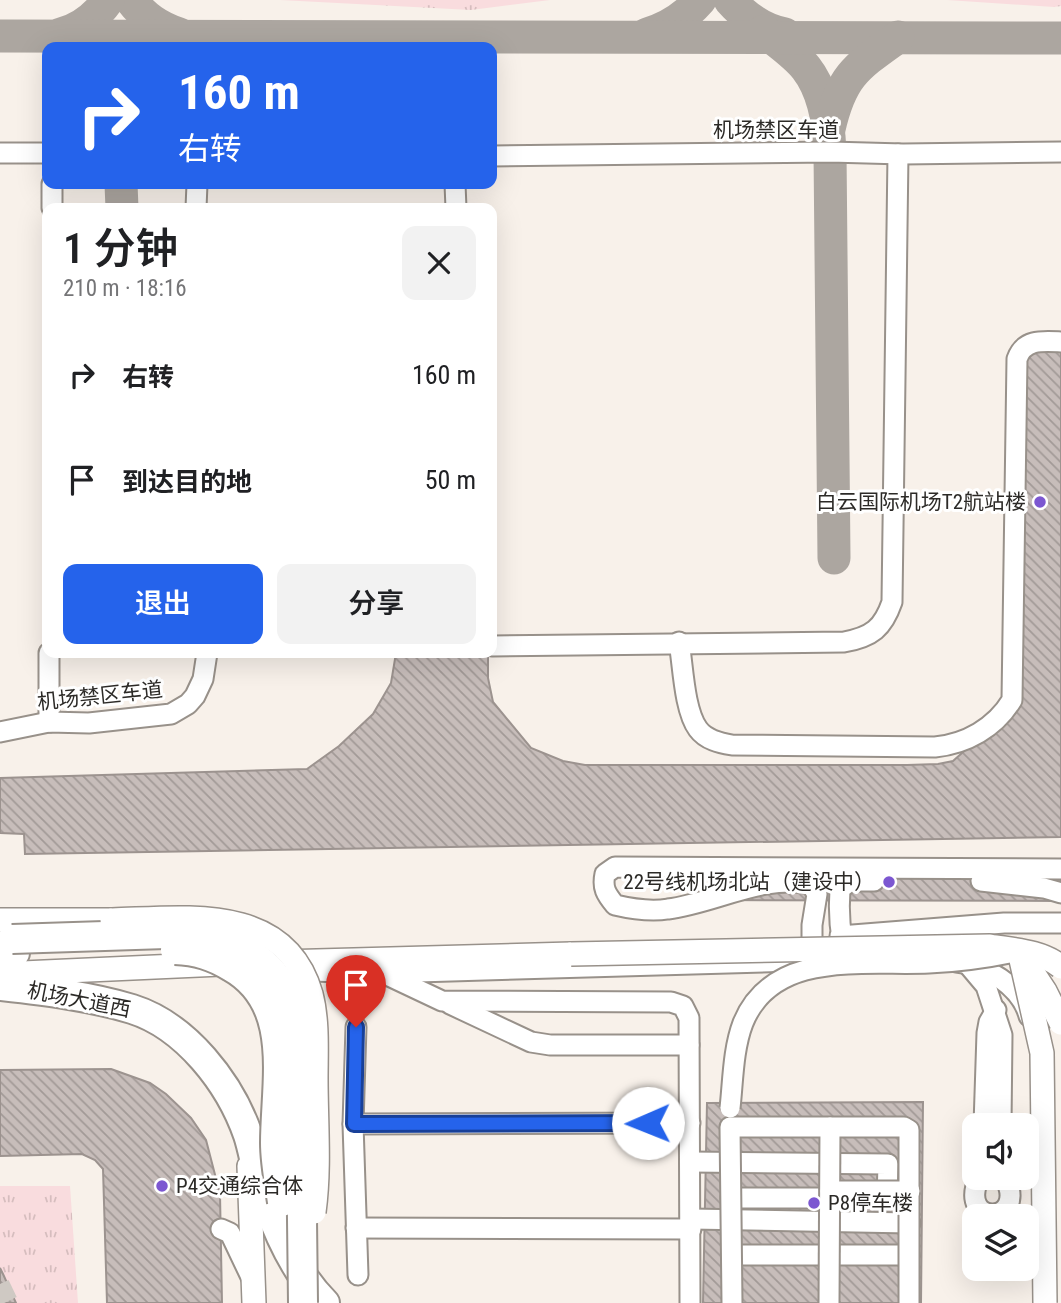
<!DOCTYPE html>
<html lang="zh">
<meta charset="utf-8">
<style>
body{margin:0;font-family:"Roboto Condensed","Noto Sans SC",sans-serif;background:#f2f2f2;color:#202124;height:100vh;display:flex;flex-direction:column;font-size:26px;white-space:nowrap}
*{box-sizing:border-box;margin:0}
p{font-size:23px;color:#757577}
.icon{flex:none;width:38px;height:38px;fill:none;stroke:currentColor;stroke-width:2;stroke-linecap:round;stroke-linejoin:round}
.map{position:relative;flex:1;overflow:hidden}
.sheet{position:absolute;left:42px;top:203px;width:455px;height:455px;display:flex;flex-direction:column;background:#fff;border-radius:14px;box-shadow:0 7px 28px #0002}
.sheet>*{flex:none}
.hud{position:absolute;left:42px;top:42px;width:455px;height:147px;border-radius:14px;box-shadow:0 7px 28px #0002;background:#2563eb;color:#fff;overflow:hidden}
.fabs{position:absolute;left:962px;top:1113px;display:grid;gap:14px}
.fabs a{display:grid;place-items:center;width:77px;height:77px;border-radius:14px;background:#fff;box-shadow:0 7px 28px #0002;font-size:35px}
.pin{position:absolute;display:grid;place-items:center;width:60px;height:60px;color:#fff;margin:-72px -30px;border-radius:50% 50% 50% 0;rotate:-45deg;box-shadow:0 0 7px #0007}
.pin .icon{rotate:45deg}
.me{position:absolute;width:77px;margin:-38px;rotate:269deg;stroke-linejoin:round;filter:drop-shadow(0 0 5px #0008)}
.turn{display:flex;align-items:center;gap:24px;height:147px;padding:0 21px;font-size:32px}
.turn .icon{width:91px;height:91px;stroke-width:2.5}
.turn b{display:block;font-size:49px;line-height:60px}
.round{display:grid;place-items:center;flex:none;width:74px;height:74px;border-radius:14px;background:#f2f2f2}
.overview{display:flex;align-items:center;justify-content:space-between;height:119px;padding:0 21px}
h1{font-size:42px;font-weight:600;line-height:52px}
.button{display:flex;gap:14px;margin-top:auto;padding:14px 21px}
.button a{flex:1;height:80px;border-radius:14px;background:#2563eb;color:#fff;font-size:28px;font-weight:600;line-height:80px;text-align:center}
.button a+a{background:#f2f2f2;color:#202124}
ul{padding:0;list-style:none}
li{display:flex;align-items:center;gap:21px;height:105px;padding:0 21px}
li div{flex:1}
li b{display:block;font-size:26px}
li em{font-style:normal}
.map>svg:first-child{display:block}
.grass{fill:url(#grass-tufts)}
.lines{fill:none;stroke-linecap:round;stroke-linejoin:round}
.taxiway{stroke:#aca6a0;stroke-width:33}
.building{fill:url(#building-back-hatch);stroke:#9c938f;stroke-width:2}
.minor-tunnel{stroke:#cfc9c3;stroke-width:19;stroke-dasharray:19 10;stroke-linecap:butt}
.minor-casing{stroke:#98918a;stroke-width:23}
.major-casing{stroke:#98918a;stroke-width:26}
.highway-casing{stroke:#98918a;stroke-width:32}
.minor{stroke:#fff;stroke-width:19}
.major{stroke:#fff;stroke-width:23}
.highway{stroke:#fff;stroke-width:28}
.minor-bridge-casing{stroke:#98918a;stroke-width:23;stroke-linecap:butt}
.major-bridge-casing{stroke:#98918a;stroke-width:26;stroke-linecap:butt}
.highway-bridge-casing{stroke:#98918a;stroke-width:32;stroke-linecap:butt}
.minor-bridge{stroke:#fff;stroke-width:19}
.major-bridge{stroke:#fff;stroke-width:23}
.highway-bridge{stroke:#fff;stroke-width:28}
.route-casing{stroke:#184099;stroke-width:18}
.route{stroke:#2563eb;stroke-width:12}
.poi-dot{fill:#7c57d1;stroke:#fff;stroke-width:2.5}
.labels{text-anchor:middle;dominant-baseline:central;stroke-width:6;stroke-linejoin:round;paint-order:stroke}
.street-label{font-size:21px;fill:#2c2a27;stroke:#fff}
.poi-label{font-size:21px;fill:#2c2a27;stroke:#fff;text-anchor:end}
</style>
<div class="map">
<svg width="1061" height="1303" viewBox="0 0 1061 1303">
<defs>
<pattern id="grass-tufts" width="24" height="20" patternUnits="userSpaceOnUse" patternTransform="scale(1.75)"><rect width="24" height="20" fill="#f9dcde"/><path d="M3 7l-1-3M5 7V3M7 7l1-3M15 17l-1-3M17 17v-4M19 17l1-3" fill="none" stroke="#d6bdbe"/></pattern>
<pattern id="building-back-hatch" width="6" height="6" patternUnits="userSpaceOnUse" patternTransform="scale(1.75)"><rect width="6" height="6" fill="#c7bdba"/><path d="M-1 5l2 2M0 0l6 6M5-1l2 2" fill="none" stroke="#a29a97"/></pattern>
</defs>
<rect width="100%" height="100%" fill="#f8f1ea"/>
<g class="grass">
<path d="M280,0H550L471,10Z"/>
<path d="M947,0H1061V6L1054,7Z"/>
<path d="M0,1186H70L78,1303H16L0,1268Z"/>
</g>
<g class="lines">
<g class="taxiway">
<path d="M131,0C144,17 158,27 179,34"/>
<path d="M730,0C745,17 763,30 785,34"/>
<path d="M764,31C778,43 795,54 806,68C824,91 829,124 830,152L834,558"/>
<path d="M61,34C81,29 96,17 108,0"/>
<path d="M647,34C668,28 686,16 700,0"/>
<path d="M0,36L1061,38"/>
<path d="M829,129C841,76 856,67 898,37"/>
<path d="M121,184L122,208"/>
</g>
</g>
<g class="building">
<path d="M1061,351V837L25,854L24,834L0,833V778L307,769L339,746L373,714L391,683L396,653H488V678L493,702L531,748L563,761L585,765H907L938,764L953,761L1010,710L1022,352Z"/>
<path d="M718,863L1061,864V901L718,900Z"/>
<path d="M111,1069L150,1083L166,1094L191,1118L206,1140L220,1194L222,1303H107L103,1169L95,1160L82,1154L0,1156V1070Z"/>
<path d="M923,1102L921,1303H703L707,1103Z"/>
<path d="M0,1268L3,1274L16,1303H0Z"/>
</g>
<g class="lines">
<path class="minor-tunnel" d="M0,1284L9,1303"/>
<g class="minor-casing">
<g id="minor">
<path d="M0,153H47"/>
<path d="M492,156L830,152L903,154L1061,152"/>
<path d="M455,184L456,208"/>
<path d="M52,208V184"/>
<path d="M196,208L197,184"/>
<path d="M679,642C683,665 684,710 698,729C706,740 720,743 732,745L935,747C966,744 995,728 1012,700L1017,359C1024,339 1042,341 1061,342"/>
<path d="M492,646L844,642C872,637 883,628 892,602L898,154"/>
<path d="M49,653V722"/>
<path d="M0,732L49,722L89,723L171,714L188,704L195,696L203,679L207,653"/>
<path d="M981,881L1044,888L1061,893"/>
<path d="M840,936L1004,923H1061"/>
<path d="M846,959C840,935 838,914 840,889L850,881H874"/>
<path d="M812,961V925L817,894L811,884C763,874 715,903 668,909C650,912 632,909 615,905C606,894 602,888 605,874L615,867L1061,869"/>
<path d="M956,962C985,964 1021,986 1029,1016"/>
<path d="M970,967L986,986L1002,1035L1001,1125"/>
<path d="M309,971L384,973L828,960"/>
<path d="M387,975L442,1001L671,1002L683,1006L689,1018L690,1303"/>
<path d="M450,1004L531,1042L550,1045H689"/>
<path d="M356,1027L353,1124L690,1123"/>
<path d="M353,1124L358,1275"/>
<path d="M984,1125L987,1033L989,1022L996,1010"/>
<path d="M690,1162L888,1164L887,1199H879"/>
<path d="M979,1178C957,1227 1029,1225 1005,1178"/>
<path d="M731,1198H846"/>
<path d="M691,1219L910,1223"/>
<path d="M356,1228L691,1229"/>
<path d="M221,1229L230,1233L251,1277"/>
<path d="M732,1255H909"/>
</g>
</g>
<g class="major-casing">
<g id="major">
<path d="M0,920H112"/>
<path d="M280,962L571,954"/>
<path d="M0,974L221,964"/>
<path d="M249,1166L254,1303"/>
</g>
</g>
<g class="highway-casing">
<g id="highway">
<path d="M0,952L15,953"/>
<path d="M0,986C44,991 89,996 132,1009C186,1026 230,1083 248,1135C253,1150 255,1166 260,1181C273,1223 294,1272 325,1303"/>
</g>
</g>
<use href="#minor" class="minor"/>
<use href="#major" class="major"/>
<use href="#highway" class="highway"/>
<g class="minor-bridge-casing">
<g id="minor-bridge">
<path d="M730,1108C733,1081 733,1049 743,1023C773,949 865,966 929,963C958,962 986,958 1015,952"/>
<path d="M830,1191H910"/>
<path d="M732,1303L730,1127H904L909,1130V1303"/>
<path d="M829,1303L830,1127"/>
</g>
</g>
<g class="major-bridge-casing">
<g id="major-bridge">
<path d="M112,920C186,918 285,903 311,994C318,1021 316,1051 316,1079C316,1122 320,1168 314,1212"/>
<path d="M1019,951L1042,1053L1045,1303"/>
<path d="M571,954L990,946C1014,950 1042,951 1061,967"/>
<path d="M1028,965L1045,991L1061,1023"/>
</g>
</g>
<g class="highway-bridge-casing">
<g id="highway-bridge">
<path d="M12,939L197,933C269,950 294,983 300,1054L303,1303"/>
<path d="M175,950C197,951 213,956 231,967C295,1003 275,1082 275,1143C275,1163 279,1182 282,1202"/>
</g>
</g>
<use href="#minor-bridge" class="minor-bridge"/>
<use href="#major-bridge" class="major-bridge"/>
<use href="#highway-bridge" class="highway-bridge"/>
</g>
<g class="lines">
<g class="route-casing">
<path id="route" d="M356,1027L354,1124L648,1123"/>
</g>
<use href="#route" class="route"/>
</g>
<g class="poi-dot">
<circle cx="1040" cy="502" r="7"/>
<circle cx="889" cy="882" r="7"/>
<circle cx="162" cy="1186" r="7"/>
<circle cx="814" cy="1203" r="7"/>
</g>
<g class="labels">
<g class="street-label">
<text x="776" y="130">机场禁区车道</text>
<text transform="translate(100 696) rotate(-6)">机场禁区车道</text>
<text transform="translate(79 1000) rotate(11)">机场大道西</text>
</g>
<g class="poi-label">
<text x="1026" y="502">白云国际机场T2航站楼</text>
<text x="875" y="882">22号线机场北站（建设中）</text>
<text x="176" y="1186" text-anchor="start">P4交通综合体</text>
<text x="828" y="1203" text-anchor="start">P8停车楼</text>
</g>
</g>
</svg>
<div class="fabs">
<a><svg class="icon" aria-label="sound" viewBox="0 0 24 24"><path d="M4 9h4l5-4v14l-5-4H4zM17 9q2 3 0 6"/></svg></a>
<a><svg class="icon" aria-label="layers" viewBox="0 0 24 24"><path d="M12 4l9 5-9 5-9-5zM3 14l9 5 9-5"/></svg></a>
</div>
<div class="pin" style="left:356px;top:1027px;background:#d93025"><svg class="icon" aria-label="arrive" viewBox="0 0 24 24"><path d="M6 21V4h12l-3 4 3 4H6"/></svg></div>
<svg class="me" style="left:648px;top:1123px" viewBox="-20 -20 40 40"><circle r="19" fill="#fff"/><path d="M0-13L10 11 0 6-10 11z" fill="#2563eb"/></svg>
<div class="hud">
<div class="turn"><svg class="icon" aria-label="right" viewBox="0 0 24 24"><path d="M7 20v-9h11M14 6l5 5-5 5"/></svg><div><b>160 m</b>右转</div></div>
</div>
<section class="sheet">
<div class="overview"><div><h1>1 分钟</h1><p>210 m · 18:16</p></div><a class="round"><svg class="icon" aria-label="close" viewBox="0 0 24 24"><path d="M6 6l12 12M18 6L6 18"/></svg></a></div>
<ul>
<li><svg class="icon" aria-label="right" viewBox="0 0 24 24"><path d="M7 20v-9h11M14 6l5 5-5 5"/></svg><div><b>右转</b></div><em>160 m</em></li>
<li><svg class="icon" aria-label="arrive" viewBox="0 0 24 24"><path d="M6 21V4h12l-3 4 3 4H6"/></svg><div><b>到达目的地</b></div><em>50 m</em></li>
</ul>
<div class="button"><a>退出</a><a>分享</a></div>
</section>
</div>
